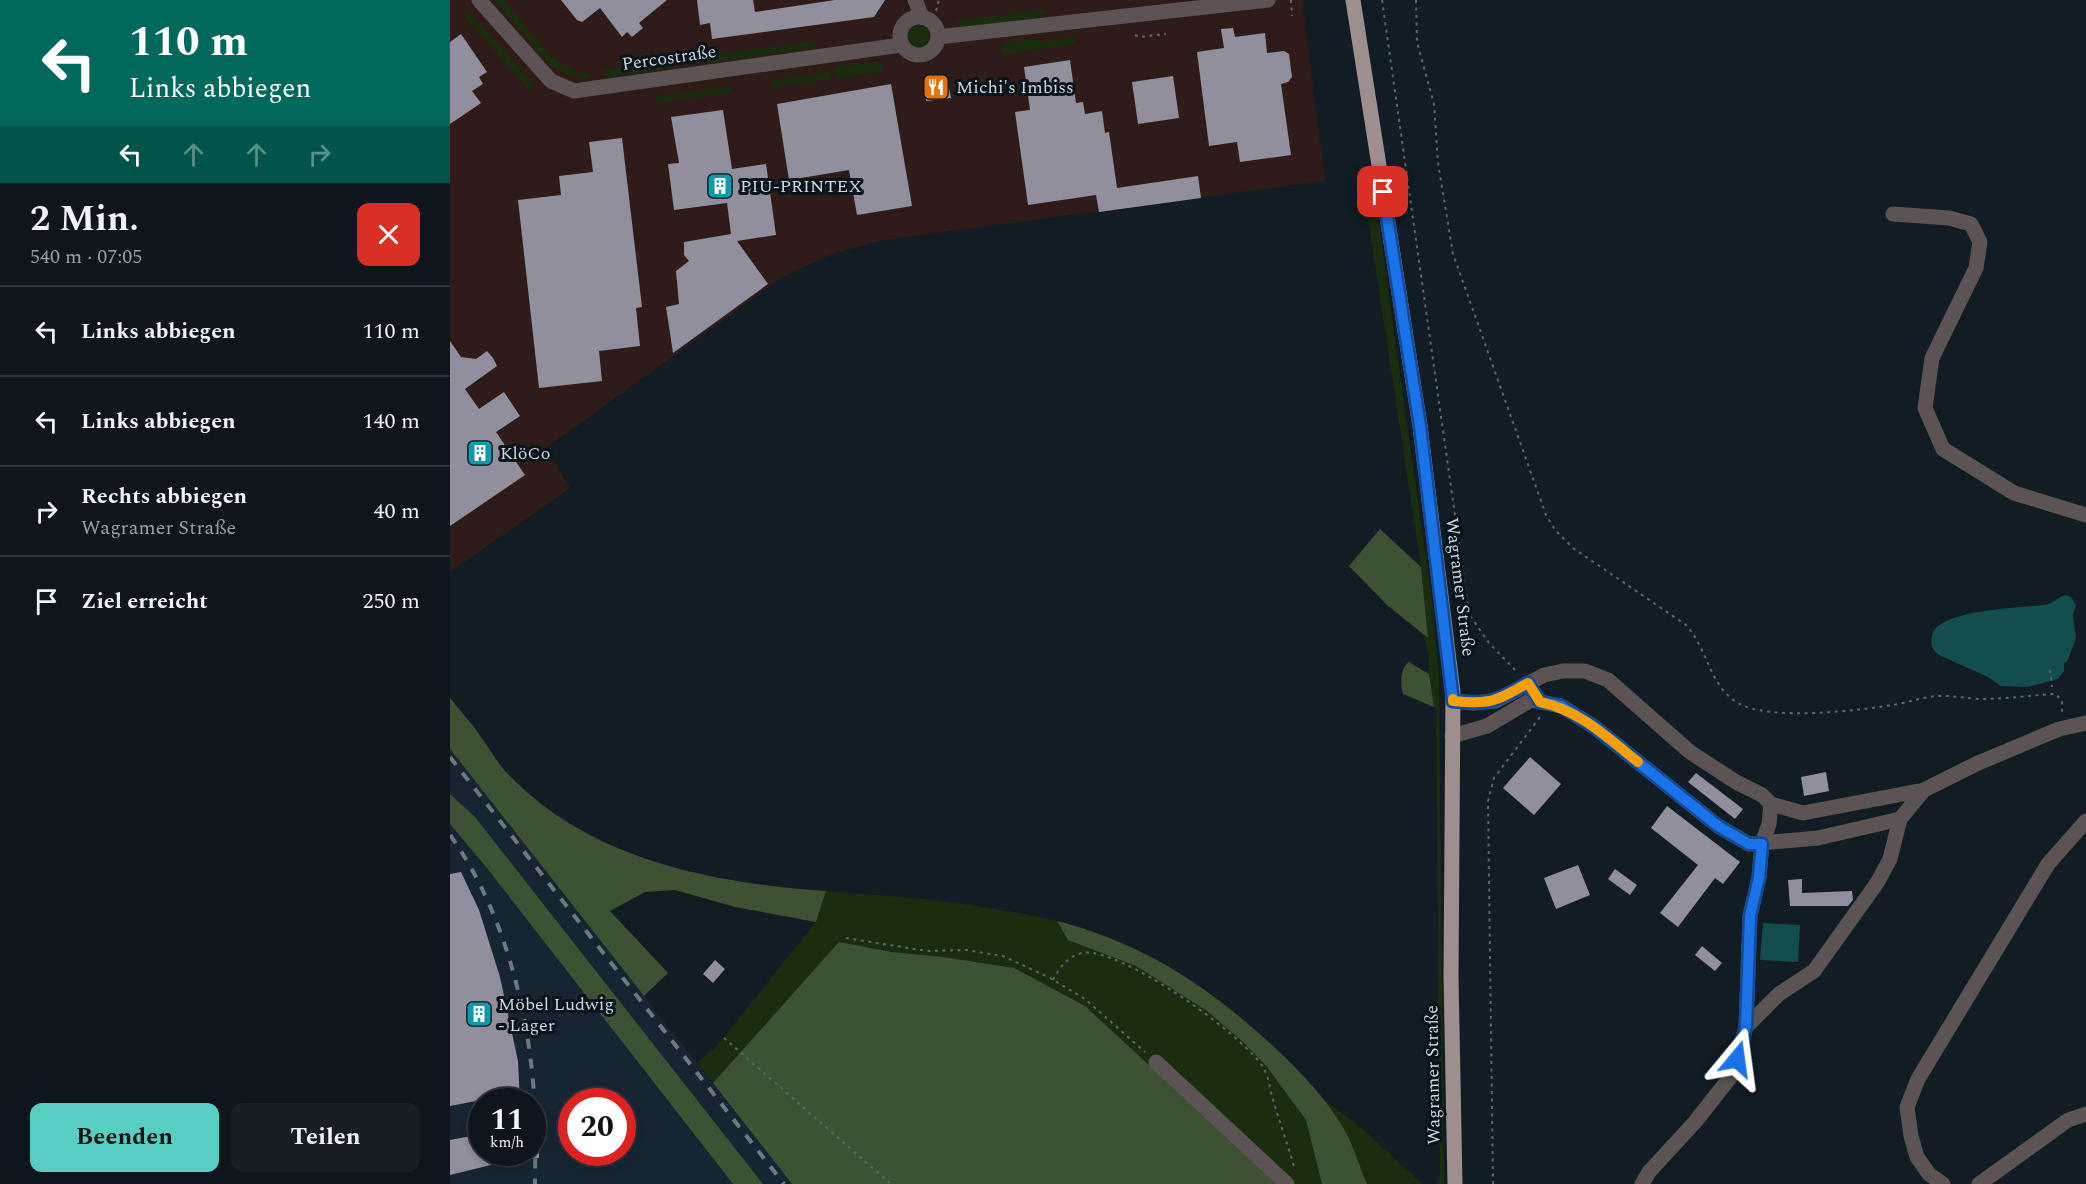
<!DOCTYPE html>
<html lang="de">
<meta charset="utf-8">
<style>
body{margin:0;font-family:Spectral,serif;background:#171e25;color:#f1f3f6;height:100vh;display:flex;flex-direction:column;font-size:22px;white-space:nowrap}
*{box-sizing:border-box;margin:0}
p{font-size:20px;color:#9b9fa3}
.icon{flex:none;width:33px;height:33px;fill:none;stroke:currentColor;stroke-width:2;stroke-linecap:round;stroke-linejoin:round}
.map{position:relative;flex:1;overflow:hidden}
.side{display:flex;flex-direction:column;background:#0e151c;width:450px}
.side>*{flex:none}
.guide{background:#00695c;color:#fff;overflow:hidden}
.speed{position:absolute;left:18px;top:1088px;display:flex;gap:12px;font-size:30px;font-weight:700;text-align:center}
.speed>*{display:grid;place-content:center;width:78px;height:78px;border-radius:50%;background:#0e151c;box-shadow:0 3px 9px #0003,0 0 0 2px #2e343b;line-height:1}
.speed small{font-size:15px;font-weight:400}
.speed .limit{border:9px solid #d22;background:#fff;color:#111}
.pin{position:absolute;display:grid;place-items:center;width:51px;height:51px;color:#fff;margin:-26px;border-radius:12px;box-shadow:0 3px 9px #0006}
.me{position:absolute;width:66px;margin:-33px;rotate:16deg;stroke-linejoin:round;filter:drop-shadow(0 0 4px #0008)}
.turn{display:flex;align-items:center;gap:21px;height:126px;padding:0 30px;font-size:27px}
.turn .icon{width:78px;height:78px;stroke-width:2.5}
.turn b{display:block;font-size:42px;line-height:51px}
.lanes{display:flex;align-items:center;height:57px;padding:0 30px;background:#0003;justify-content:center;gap:30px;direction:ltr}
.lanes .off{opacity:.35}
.round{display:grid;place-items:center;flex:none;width:63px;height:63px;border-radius:12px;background:#171e25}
.head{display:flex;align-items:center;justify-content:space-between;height:102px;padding:0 30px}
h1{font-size:36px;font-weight:700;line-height:45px}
.primary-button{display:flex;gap:12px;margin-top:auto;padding:12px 30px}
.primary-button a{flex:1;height:69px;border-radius:12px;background:#57cec1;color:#111;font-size:24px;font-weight:700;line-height:69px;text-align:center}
.primary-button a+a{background:#171e25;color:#f1f3f6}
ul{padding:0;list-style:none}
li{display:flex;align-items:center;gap:18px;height:90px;padding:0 30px;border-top:2px solid #2e343b}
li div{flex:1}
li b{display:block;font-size:22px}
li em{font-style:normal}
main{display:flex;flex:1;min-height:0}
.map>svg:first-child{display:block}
.built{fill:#172533;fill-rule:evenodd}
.industrial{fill:#2f1c19}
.green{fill:#1a2d0f}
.forest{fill:#3d5232}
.water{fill:#134d4d}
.building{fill:#918e9d}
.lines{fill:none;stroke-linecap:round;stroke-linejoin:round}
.path{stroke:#5d656e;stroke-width:2;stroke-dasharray:3 4.5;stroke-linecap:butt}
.minor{stroke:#5c5454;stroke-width:15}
.major{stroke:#9e8e8d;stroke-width:15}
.rail{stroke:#6f777f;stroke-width:4;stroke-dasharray:10 10;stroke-linecap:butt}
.route-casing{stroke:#114b97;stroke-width:15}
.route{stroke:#1a73e8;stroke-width:10}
.slow{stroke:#f59e0b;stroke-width:10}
.labels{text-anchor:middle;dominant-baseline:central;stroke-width:6;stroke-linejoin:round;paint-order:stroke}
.street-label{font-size:18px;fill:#d0d7de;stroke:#09131c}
.poi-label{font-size:18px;fill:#d0d7de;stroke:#09131c;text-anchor:start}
</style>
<main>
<section class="side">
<div class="guide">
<div class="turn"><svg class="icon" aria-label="left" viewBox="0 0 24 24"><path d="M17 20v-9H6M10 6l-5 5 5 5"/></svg><div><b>110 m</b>Links abbiegen</div></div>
<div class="lanes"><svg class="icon" aria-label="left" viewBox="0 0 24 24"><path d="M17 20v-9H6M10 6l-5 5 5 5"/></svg><svg class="icon off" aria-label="ahead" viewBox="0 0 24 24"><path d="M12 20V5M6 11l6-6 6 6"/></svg><svg class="icon off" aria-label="ahead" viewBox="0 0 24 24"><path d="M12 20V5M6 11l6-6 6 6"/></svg><svg class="icon off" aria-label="right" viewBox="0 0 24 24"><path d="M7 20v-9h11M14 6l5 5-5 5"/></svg></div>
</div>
<div class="head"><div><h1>2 Min.</h1><p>540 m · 07:05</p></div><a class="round" style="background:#d93025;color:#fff"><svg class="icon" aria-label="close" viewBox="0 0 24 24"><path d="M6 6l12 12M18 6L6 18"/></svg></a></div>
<ul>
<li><svg class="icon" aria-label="left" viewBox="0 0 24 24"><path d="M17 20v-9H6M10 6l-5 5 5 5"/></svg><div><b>Links abbiegen</b></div><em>110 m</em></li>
<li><svg class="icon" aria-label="left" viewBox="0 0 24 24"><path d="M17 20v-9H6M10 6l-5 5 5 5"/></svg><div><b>Links abbiegen</b></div><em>140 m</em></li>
<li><svg class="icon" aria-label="right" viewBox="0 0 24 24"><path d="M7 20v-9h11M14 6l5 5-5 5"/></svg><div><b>Rechts abbiegen</b><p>Wagramer Straße</p></div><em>40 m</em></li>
<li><svg class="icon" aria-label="arrive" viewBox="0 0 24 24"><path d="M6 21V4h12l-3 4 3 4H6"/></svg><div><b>Ziel erreicht</b></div><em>250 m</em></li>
</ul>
<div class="primary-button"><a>Beenden</a><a>Teilen</a></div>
</section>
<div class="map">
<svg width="1636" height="1184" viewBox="0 0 1636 1184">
<rect width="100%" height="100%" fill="#121c25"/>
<g class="built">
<path d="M0,749L342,1184H313L25,817L0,794Z"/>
<path d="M0,824L36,867L283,1184H0ZM32,1101H82V1152H32ZM122,1101H172V1152H122Z"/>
</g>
<path class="industrial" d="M0,0H855L853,8L875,181L433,240L385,253L334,276L96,448L120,488L0,572Z"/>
<g class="green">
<path d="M44,0H53L102,57L126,71V74L139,72L138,79L116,75L98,63Z"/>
<path d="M595,9L594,15L586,17L587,20L519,26L507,25V21Z"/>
<path d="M20,12L85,85L80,91L14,16Z"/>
<circle cx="469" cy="37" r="12"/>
<path d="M624,37L625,44L552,55L551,44L588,38L590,42Z"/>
<path d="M365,41L366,48L256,63L255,56Z"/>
<path d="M220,60L221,68L155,78L154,70Z"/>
<path d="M432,61V72L385,78L384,71L388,66Z"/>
<path d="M380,71L381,79L323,87L322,80Z"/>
<path d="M280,86V93L207,103L206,96Z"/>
<path d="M910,166L921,167L982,600L989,680L994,1184H986L989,1181L990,1171L986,710C976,687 983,661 974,637L978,638L971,567Z"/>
<path d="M376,891C454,897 531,903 607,921L618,940L686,966L757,1011L793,1042L817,1067L856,1120L872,1184H842L704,1057L698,1064L635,1006L564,968L495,957L442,952L389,942L263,1083L247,1063L265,1048L366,922Z"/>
<path d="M872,1098L914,1130L972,1184H917Z"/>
</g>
<g class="forest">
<path d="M930,529L971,567L978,638L937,605L899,566Z"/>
<path d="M959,662L979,674L984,707L953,694C950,684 950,668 959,662Z"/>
<path d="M0,698C10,711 22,723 31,737C40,749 47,763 58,774C140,860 262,883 376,891L366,922L285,907L225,890L195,892L160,911L218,973L194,996L0,749Z"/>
<path d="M0,794L25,817L313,1184H283L36,867L0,824Z"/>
<path d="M607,921C693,943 758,986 823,1046C849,1070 876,1098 894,1129C904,1146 909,1166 917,1184H872L856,1120L817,1067L793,1042L757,1011L686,966L618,940Z"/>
<path d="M389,942L442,952L494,957L564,968L635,1006L828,1184H342L263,1083Z"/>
</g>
<g class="water">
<path d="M1615,595L1621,597L1626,605L1623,615L1626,638L1617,662L1614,663V671L1608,679L1577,687L1551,686L1538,677L1491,656C1483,651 1480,646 1482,636C1487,609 1570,608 1594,605C1602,604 1607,598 1615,595Z"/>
<path d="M1313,923L1350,925L1348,962L1310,960Z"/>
</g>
<g class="building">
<path d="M111,0H217L189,23L193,28L182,37L177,32L172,37L150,8L132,22L127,20Z"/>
<path d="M247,0H303L305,12L385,0H435L424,17L262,39L260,23L250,25Z"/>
<path d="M783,28L785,37L815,33L817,53L834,51L839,54L842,77L838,82L831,84L841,155L790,162L787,142L759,146L747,52L774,48L771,29Z"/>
<path d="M11,34L37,72L29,77L33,84L22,91L31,103L0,124V42Z"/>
<path d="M620,60L626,103L633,102L635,114L652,111L655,133L659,132L667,188L748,176L751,198L649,212L646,195L578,205L565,112L580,110L574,67Z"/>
<path d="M723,76L729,118L688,124L682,82Z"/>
<path d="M497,78L501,98L476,101L475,80Z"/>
<path d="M441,84L462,206L407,215L399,170L339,180L327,104Z"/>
<path d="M273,110L282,169L316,164L326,235L287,241L318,284L223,353L216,307L229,304L226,271L239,261L234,255V242L281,234L277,203L224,210L218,164L229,163L221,117Z"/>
<path d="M172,138L192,307L186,308L190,346L149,351L152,381L89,388L68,200L111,195L109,176L143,172L139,142Z"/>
<path d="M0,341L11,357L26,359L37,351L43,358L47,366L15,389L29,409L54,392L70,416L46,432L75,475L0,526Z"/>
<path d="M1080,757L1111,784L1084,815L1053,788Z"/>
<path d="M1376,772L1379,791L1354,796L1351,777Z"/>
<path d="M1246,773L1293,809L1285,819L1238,782Z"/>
<path d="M1217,806L1290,862L1273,884L1265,878L1228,927L1210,913L1248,865L1201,828Z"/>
<path d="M1128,865L1140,895L1106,909L1094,878Z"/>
<path d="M1165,869L1187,885L1180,895L1158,879Z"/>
<path d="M11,872L29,910L50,977L68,1061L70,1101H36V1099L0,1106V874Z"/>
<path d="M1352,879V893L1402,891L1403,900L1398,906H1340L1338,880Z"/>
<path d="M1252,946L1272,963L1265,971L1245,955Z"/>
<path d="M265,960L275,969L263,983L253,974Z"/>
<path d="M32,1134V1152H89V1158L49,1163L0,1175V1140Z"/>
</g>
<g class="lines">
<g class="path">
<path d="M841,0L842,16"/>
<path d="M932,0L1019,614L1039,643L1068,673"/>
<path d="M966,0L967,42L984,104L988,163L1003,254L1096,515L1105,530L1123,548L1236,625C1258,649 1259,686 1288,703C1318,721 1407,711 1442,705C1457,703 1472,697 1487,696C1502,695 1518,699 1533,699C1557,699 1581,695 1606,694L1612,701V715"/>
<path d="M486,11L489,0"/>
<path d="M685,35L689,37L716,34"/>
<path d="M1600,670L1602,687"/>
<path d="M396,938L477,951L516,950L553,956L600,978L635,999L695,1052"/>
<path d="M603,980C610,967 618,956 632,953C668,945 797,1037 814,1069C819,1078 820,1090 823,1100C830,1123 838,1146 845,1170"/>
<path d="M274,1038L441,1184"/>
<path d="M1043,1184L1038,801L1044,778L1090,717"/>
</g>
<g class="minor">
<path d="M29,0L101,81L124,91L451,45"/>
<path d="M465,0L472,17"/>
<circle cx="469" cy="36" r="19"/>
<path d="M488,37L818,0"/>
<path d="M1443,214L1499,218L1521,224L1530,242L1526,268L1482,358L1475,408L1493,449L1564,493L1636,515"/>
<path d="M1003,701L1023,703L1046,701L1094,675L1113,671H1135L1158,680L1240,752L1286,782L1312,795L1321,804L1319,824L1312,844L1309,877L1300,916L1296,1027L1282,1075L1245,1122L1199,1172L1192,1184"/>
<path d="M1002,736L1037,726L1081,700L1111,706L1143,726L1268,826L1299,844L1368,838L1450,819L1474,790L1526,764L1609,729L1636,723"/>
<path d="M1321,804L1353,813L1474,790"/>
<path d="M1296,1027L1329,994L1364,971L1427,883L1440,859L1450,819"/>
<path d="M706,1062L837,1184"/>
<path d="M1493,1184L1479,1174L1467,1157L1461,1136L1457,1107L1468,1079L1598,864L1636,821"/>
<path d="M1529,1184L1618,1120L1636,1114"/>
</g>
<path class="major" d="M903,0L970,426L1003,693L1001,977L1005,1184"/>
<g class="rail">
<path d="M0,757L334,1184"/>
<path d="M0,835C55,911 81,1018 85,1111C86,1135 85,1160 85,1184"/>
</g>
</g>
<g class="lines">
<g class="route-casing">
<path id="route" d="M933,192L970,426L1003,701C1042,705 1046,701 1078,683L1090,702L1111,706L1143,726L1268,826L1299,844H1312L1309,877L1300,916L1296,1027L1287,1059"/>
</g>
<use href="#route" class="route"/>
<path class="slow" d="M1003,699V701C1042,705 1046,701 1078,683L1090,702C1129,710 1158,738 1188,762"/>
</g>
<defs>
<g id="restaurant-square" transform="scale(1.35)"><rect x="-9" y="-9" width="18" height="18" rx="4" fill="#e8710a" stroke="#09131c"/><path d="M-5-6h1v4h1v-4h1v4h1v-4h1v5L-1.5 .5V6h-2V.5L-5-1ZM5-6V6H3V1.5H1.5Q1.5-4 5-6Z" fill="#fff"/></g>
<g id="building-square" transform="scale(1.35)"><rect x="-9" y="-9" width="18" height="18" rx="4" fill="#0f9aa8" stroke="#09131c"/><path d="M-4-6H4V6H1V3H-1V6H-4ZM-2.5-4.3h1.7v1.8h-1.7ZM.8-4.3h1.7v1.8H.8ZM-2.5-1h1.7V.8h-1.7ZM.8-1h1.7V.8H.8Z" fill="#fff"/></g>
</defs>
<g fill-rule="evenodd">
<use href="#restaurant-square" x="486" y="87"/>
<use href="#building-square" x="270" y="186"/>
<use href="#building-square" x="30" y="453"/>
<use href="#building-square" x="29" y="1014"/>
</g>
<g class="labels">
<g class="street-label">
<text transform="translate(219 58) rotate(-8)">Percostraße</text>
<text transform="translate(1010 587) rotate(83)">Wagramer Straße</text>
<text transform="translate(983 1075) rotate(-91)">Wagramer Straße</text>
</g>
<g class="poi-label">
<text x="506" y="87">Michi's Imbiss</text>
<text x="290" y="186">PIU-PRINTEX</text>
<text x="50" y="453">KlöCo</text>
<text x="48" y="1004">Möbel Ludwig<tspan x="48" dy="21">- Lager</tspan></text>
</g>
</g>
</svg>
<div class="speed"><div>11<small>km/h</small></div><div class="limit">20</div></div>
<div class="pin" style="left:933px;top:192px;background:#d93025"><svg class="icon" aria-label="arrive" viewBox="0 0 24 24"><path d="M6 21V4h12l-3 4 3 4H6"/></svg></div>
<svg class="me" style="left:1287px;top:1059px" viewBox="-20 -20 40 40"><path d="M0-17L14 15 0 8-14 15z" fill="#1a73e8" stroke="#fff" stroke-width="4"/></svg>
</div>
</main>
